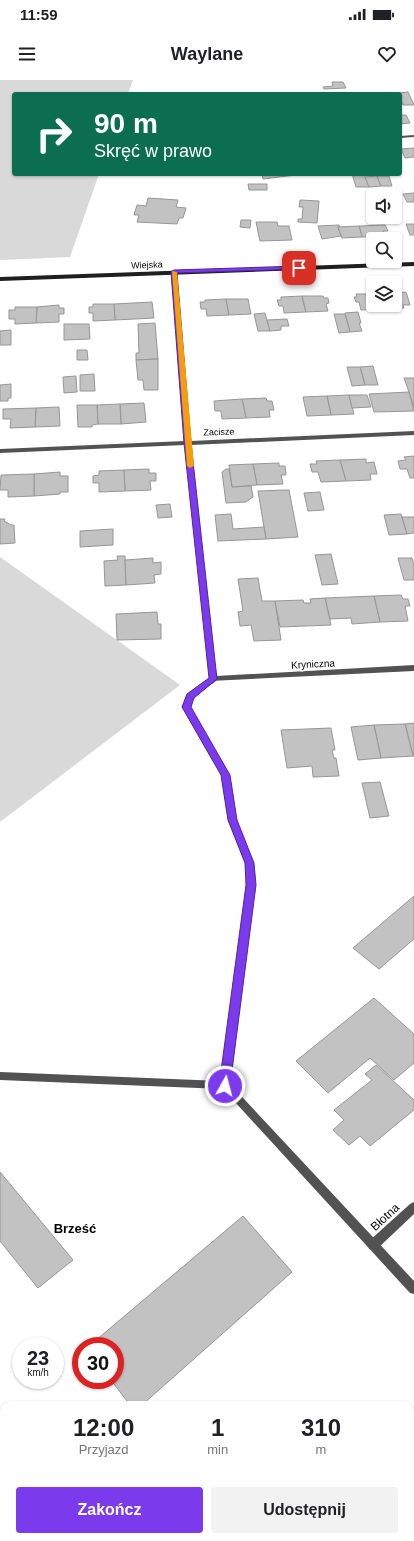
<!DOCTYPE html>
<html lang="pl">
<meta charset="utf-8">
<style>
body{margin:0;font-family:Helvetica,sans-serif;background:#f2f2f2;color:#202124;height:100vh;display:flex;flex-direction:column;font-size:15px;white-space:nowrap}
*{box-sizing:border-box;margin:0}
p{font-size:13px;color:#757577}
.icon{flex:none;width:22px;height:22px;fill:none;stroke:currentColor;stroke-width:2;stroke-linecap:round;stroke-linejoin:round}
.map{position:relative;flex:1;overflow:hidden}
.details{position:absolute;left:0px;top:1321px;width:414px;height:140px;display:flex;flex-direction:column;background:#fff;border-radius:12px 12px 0 0;box-shadow:0 1px 3px #0004}
.details>*{flex:none}
.top-card{position:absolute;left:12px;top:12px;width:390px;height:84px;border-radius:4px;box-shadow:0 1px 3px #0004;background:#0b6e4f;color:#fff;overflow:hidden}
.fabs{position:absolute;left:366px;top:108px;display:grid;gap:8px}
.fabs a{display:grid;place-items:center;width:36px;height:36px;border-radius:4px;background:#fff;box-shadow:0 1px 3px #0004;font-size:20px}
.speed{position:absolute;left:12px;top:1257px;display:flex;gap:8px;font-size:20px;font-weight:700;text-align:center}
.speed>*{display:grid;place-content:center;width:52px;height:52px;border-radius:50%;background:#fff;box-shadow:0 1px 3px #0004;line-height:1}
.speed small{font-size:10px;font-weight:400}
.speed .limit{border:6px solid #d22;background:#fff;color:#111}
.pin{position:absolute;display:grid;place-items:center;width:34px;height:34px;color:#fff;margin:-17px;border-radius:8px;box-shadow:0 2px 6px #0006}
.me{position:absolute;width:44px;margin:-22px;rotate:7deg;stroke-linejoin:round;filter:drop-shadow(0 0 3px #0008)}
.turn{display:flex;align-items:center;gap:14px;height:84px;padding:0 16px;font-size:18px}
.turn .icon{width:52px;height:52px;stroke-width:2.5}
.turn b{display:block;font-size:28px;line-height:34px}
.eta{display:flex;justify-content:space-evenly;align-items:center;height:68px;text-align:center}
.eta b{font-size:24px;font-weight:800;line-height:28px}
.primary-button{display:flex;gap:8px;margin-top:auto;padding:8px 16px}
.primary-button a{flex:1;height:46px;border-radius:4px;background:#7c3aed;color:#fff;font-size:16px;font-weight:800;line-height:46px;text-align:center}
.primary-button a+a{background:#f2f2f2;color:#202124}
.status{display:flex;justify-content:space-between;align-items:center;height:28px;padding:0 20px;background:#fff;direction:ltr}
.status svg{height:11px;fill:currentColor}
header{display:flex;justify-content:space-between;align-items:center;height:52px;padding:0 16px;background:#fff;font-size:18px;font-weight:800}
.map>svg:first-child{display:block}
.green{fill:#d9d9d9}
.building{fill:#c2c2c2;stroke:#969696}
.lines{fill:none;stroke-linecap:round;stroke-linejoin:round}
.lane{fill:#525252;fill-rule:evenodd}
.street{fill:#525252;fill-rule:evenodd}
.secondary{fill:#1f1f1f;fill-rule:evenodd}
.route{fill:#7c3aed;stroke:#51269a}
.slow{fill:#f59e0b}
.labels{text-anchor:middle;dominant-baseline:central;stroke-width:3;stroke-linejoin:round;paint-order:stroke}
.far-street-label{font-size:9px;fill:#000;stroke:#fff}
.street-label{font-size:10px;fill:#000;stroke:#fff}
.near-street-label{font-size:12px;fill:#000;stroke:#fff}
.near-neighbourhood-label{font-size:13px;font-weight:bold;fill:#000;stroke:#fff}
</style>
<div class="status"><b>11:59</b><svg viewBox="0 0 49 12"><path d="M0 12V9h3v3zM5 12V6h3v6zM10 12V3h3v9zM15 12V0h3v12zM26 1h20v11H26zM47 4h2v5h-2z"/></svg></div>
<header><svg class="icon" aria-label="menu" viewBox="0 0 24 24"><path d="M4 6h16M4 12h16M4 18h16"/></svg>Waylane<svg class="icon" aria-label="heart" viewBox="0 0 24 24"><path d="M12 20l-8-8c-3-5 5-10 8-4 3-6 11-1 8 4z"/></svg></header>
<div class="map">
<svg width="414" height="1461" viewBox="0 0 414 1461">
<rect width="100%" height="100%" fill="#fff"/>
<g class="green">
<path d="M0,0H133L128,14H14V94H99L70,177L0,180Z"/>
<path d="M0,477L180,605L0,742Z"/>
</g>
<g class="building">
<path d="M332,2H343L346,8L324,9L323,7L333,6Z"/>
<path d="M408,12L409,14L414,25H403L400,18L398,13Z"/>
<path d="M400,35H406L410,43L400,44Z"/>
<path d="M414,68V77L405,78L401,69Z"/>
<path d="M262,94H296V95L263,99Z"/>
<path d="M352,94H364L369,107H356Z"/>
<path d="M377,96L381,106L369,107L365,97Z"/>
<path d="M377,96H389L392,106H381Z"/>
<path d="M248,104H267V110H249Z"/>
<path d="M414,113V122H407L403,114Z"/>
<path d="M148,118L178,120L176,127L186,128L183,138H179L177,144L137,142L139,135H134L137,125L146,126Z"/>
<path d="M300,120L319,121L317,143L298,142V139H302L303,127H299Z"/>
<path d="M241,140H251L250,148L240,147Z"/>
<path d="M256,142H277L278,146H289L292,160L260,161Z"/>
<path d="M406,144H414V155H410Z"/>
<path d="M339,145L340,147H338L341,156L322,159L318,146Z"/>
<path d="M385,145L388,151H383L385,156L362,157L359,146Z"/>
<path d="M359,146L362,157L342,158L338,147Z"/>
<path d="M406,212L410,225H403L404,228L382,229L381,225H395V213Z"/>
<path d="M356,214H373V225H381L382,229L361,230L359,222H356L354,217H357Z"/>
<path d="M302,216L306,232L284,233L283,226H279L277,220H281V217Z"/>
<path d="M302,216H323L324,218H328L329,223L326,224L328,231L306,232Z"/>
<path d="M226,219L229,235L207,236L206,229H201L200,222H205V220Z"/>
<path d="M226,219H248L251,234L229,235Z"/>
<path d="M152,222L154,238L115,240L114,224Z"/>
<path d="M93,224H114L115,240L93,241V233H89V227H93Z"/>
<path d="M59,225V228H64V234H59V242L36,243L37,227Z"/>
<path d="M15,227H37L36,243L15,244V239H9V230H15Z"/>
<path d="M358,232L361,243H359L362,251L350,252L345,233Z"/>
<path d="M265,233L270,251H258L254,234Z"/>
<path d="M334,234H345L350,252L339,253Z"/>
<path d="M287,239L289,246H281V250L270,251L267,240Z"/>
<path d="M155,243L158,279L136,280V273H139L138,244Z"/>
<path d="M64,244H89L90,259L64,260Z"/>
<path d="M11,250V265H0V251Z"/>
<path d="M77,270H87L88,280H77Z"/>
<path d="M158,279V310H144L143,300H138L136,280Z"/>
<path d="M373,286L378,305H365L360,287Z"/>
<path d="M347,287H360L365,305L352,306Z"/>
<path d="M94,294L95,311H80V295Z"/>
<path d="M76,296L77,312L64,313L63,297Z"/>
<path d="M404,298H414V328L409,312Z"/>
<path d="M11,304V318H8V321H0V305Z"/>
<path d="M409,312L414,331L374,332L369,314Z"/>
<path d="M349,315L354,334L331,335L327,316Z"/>
<path d="M349,315H367L371,327L352,328Z"/>
<path d="M327,316L331,335L307,336L303,317Z"/>
<path d="M266,318L267,321H272L274,330H269L270,337L246,338L242,319Z"/>
<path d="M242,319L246,338L222,339L221,331H215L214,321Z"/>
<path d="M144,323L146,342L121,344L120,324Z"/>
<path d="M120,324L121,344H98L97,325Z"/>
<path d="M77,325H97L98,344L92,345V347H78Z"/>
<path d="M59,327L60,346L35,347L36,328Z"/>
<path d="M36,328L35,347L10,348L11,339H3V329Z"/>
<path d="M414,376V398H410L407,389H400L398,381L406,380L404,377Z"/>
<path d="M366,379V383L374,382L377,394H370L371,400L346,401L340,380Z"/>
<path d="M340,380L346,401L321,402L318,392H312L310,384H317L316,381Z"/>
<path d="M279,383V386H285L286,395H281L283,404L257,405L253,384Z"/>
<path d="M253,384L257,405L232,407L229,385Z"/>
<path d="M149,389V393H156V401H150L151,410L125,411L124,390Z"/>
<path d="M226,389H229L232,407L251,406L253,417L246,422L226,423L222,392Z"/>
<path d="M124,390L125,411L99,412V403H93V396L99,395V391Z"/>
<path d="M60,392V396H68V412H60V414L34,416V394Z"/>
<path d="M34,394V416L8,417V410H0L1,395Z"/>
<path d="M284,410H289L298,457L266,459L258,411Z"/>
<path d="M320,412L324,430L308,431L304,413Z"/>
<path d="M170,424L172,437L158,438L156,425Z"/>
<path d="M231,434L233,449L264,447L266,459L218,461L215,435Z"/>
<path d="M401,434L407,454L389,455L384,435Z"/>
<path d="M402,437H414V453L407,454Z"/>
<path d="M0,439H5L4,441L11,445H14L15,463L0,464Z"/>
<path d="M113,449V465L80,467V451Z"/>
<path d="M331,474L338,504L322,505L315,475Z"/>
<path d="M117,476H125L126,505L105,506L104,481L118,480Z"/>
<path d="M153,478V483L161,482V494L154,495L155,503L126,505L125,480Z"/>
<path d="M398,478H412L414,484V500H404Z"/>
<path d="M258,498L262,521H275L281,560L254,561L251,545L240,546L238,532L243,531L238,499Z"/>
<path d="M401,515L403,519H408L410,526H405L408,541L380,542L374,516Z"/>
<path d="M374,516L380,542L352,544L351,538L330,539L325,518Z"/>
<path d="M325,518L331,545L280,547L275,521L303,520L304,523H311L310,519Z"/>
<path d="M157,532L158,544H161V559L117,560L116,534Z"/>
<path d="M414,643V676H413L405,644Z"/>
<path d="M405,644L413,676L381,678L374,645Z"/>
<path d="M374,645L381,678L358,680L351,647Z"/>
<path d="M331,648L335,670H332L334,678H336L339,696L313,697L312,686L287,688L281,650Z"/>
<path d="M380,702L389,736L370,738L362,703Z"/>
<path d="M414,816V859L379,889L353,868Z"/>
<path d="M374,918L414,954V983L394,1000L370,978L328,1013L296,981Z"/>
<path d="M376,985L414,1020V1030L370,1066L360,1056L349,1065L333,1050L344,1040L334,1030L372,1000L365,994Z"/>
<path d="M0,1092L73,1180L38,1208L0,1161Z"/>
<path d="M243,1136L292,1192L142,1325H130L111,1300H115V1266H89Z"/>
<path d="M318,1457H373L377,1461H314Z"/>
</g>
<g class="lines">
<g class="lane">
<path d="M213,596L216,597L217,599L216,601L193,617L190,627L229,695L236,740L253,783L255,805L254,807H248L247,805L245,783L228,740L221,695L182,627L187,614Z"/>
<path d="M414,1122V1134L377,1169L373,1170L369,1169L368,1165L369,1161L410,1124Z"/>
</g>
<g class="street">
<path d="M414,55V57L400,58V56Z"/>
<path d="M172,191L177,192L191,361L414,351V355L191,365L216,596L414,585V591L210,601L185,365L0,373V369L185,361Z"/>
<path d="M251,802L254,803L255,805L230,1004L414,1201V1214L410,1213L223,1009L0,1000V992L221,1001L247,805L248,803Z"/>
</g>
<path class="secondary" d="M414,182V186L0,201V197Z"/>
</g>
<path class="route" d="M299,186H301V189L177,193L191,363L217,599L194,618L191,627L230,695L237,740L254,783L256,805L230,1006L229,1009L225,1010L221,1009L219,1006L246,805L245,783L228,740L221,695L182,627L187,614L209,598L184,363L171,192L174,190Z"/>
<path class="slow" d="M172,191L177,192L194,386L190,388L187,386Z"/>
<g class="labels">
<g class="far-street-label">
<text transform="translate(147 185) rotate(-2)">Wiejska</text>
<text transform="translate(219 352) rotate(-2)">Zacisze</text>
</g>
<g class="street-label">
<text transform="translate(313 584) rotate(-3)">Kryniczna</text>
</g>
<g class="near-street-label">
<text transform="translate(385 1137) rotate(-43)">Błotna</text>
</g>
<g class="near-neighbourhood-label">
<text x="75" y="1148">Brześć</text>
</g>
</g>
</svg>
<div class="fabs">
<a><svg class="icon" aria-label="sound" viewBox="0 0 24 24"><path d="M4 9h4l5-4v14l-5-4H4zM17 9q2 3 0 6"/></svg></a>
<a><svg class="icon" aria-label="search" viewBox="0 0 24 24"><circle cx="10" cy="10" r="6"/><path d="M15 15l6 6"/></svg></a>
<a><svg class="icon" aria-label="layers" viewBox="0 0 24 24"><path d="M12 4l9 5-9 5-9-5zM3 14l9 5 9-5"/></svg></a>
</div>
<div class="speed"><div>23<small>km/h</small></div><div class="limit">30</div></div>
<div class="pin" style="left:299px;top:188px;background:#d93025"><svg class="icon" aria-label="arrive" viewBox="0 0 24 24"><path d="M6 21V4h12l-3 4 3 4H6"/></svg></div>
<svg class="me" style="left:225px;top:1006px" viewBox="-20 -20 40 40"><circle r="17" fill="#7c3aed" stroke="#fff" stroke-width="3"/><path d="M0-11L8 9 0 5-8 9z" fill="#fff"/></svg>
<div class="top-card">
<div class="turn"><svg class="icon" aria-label="right" viewBox="0 0 24 24"><path d="M7 20v-9h11M14 6l5 5-5 5"/></svg><div><b>90 m</b>Skręć w prawo</div></div>
</div>
<section class="details">
<div class="eta">
<div><b>12:00</b><p>Przyjazd</p></div>
<div><b>1</b><p>min</p></div>
<div><b>310</b><p>m</p></div>
</div>
<div class="primary-button"><a>Zakończ</a><a>Udostępnij</a></div>
</section>
</div>
